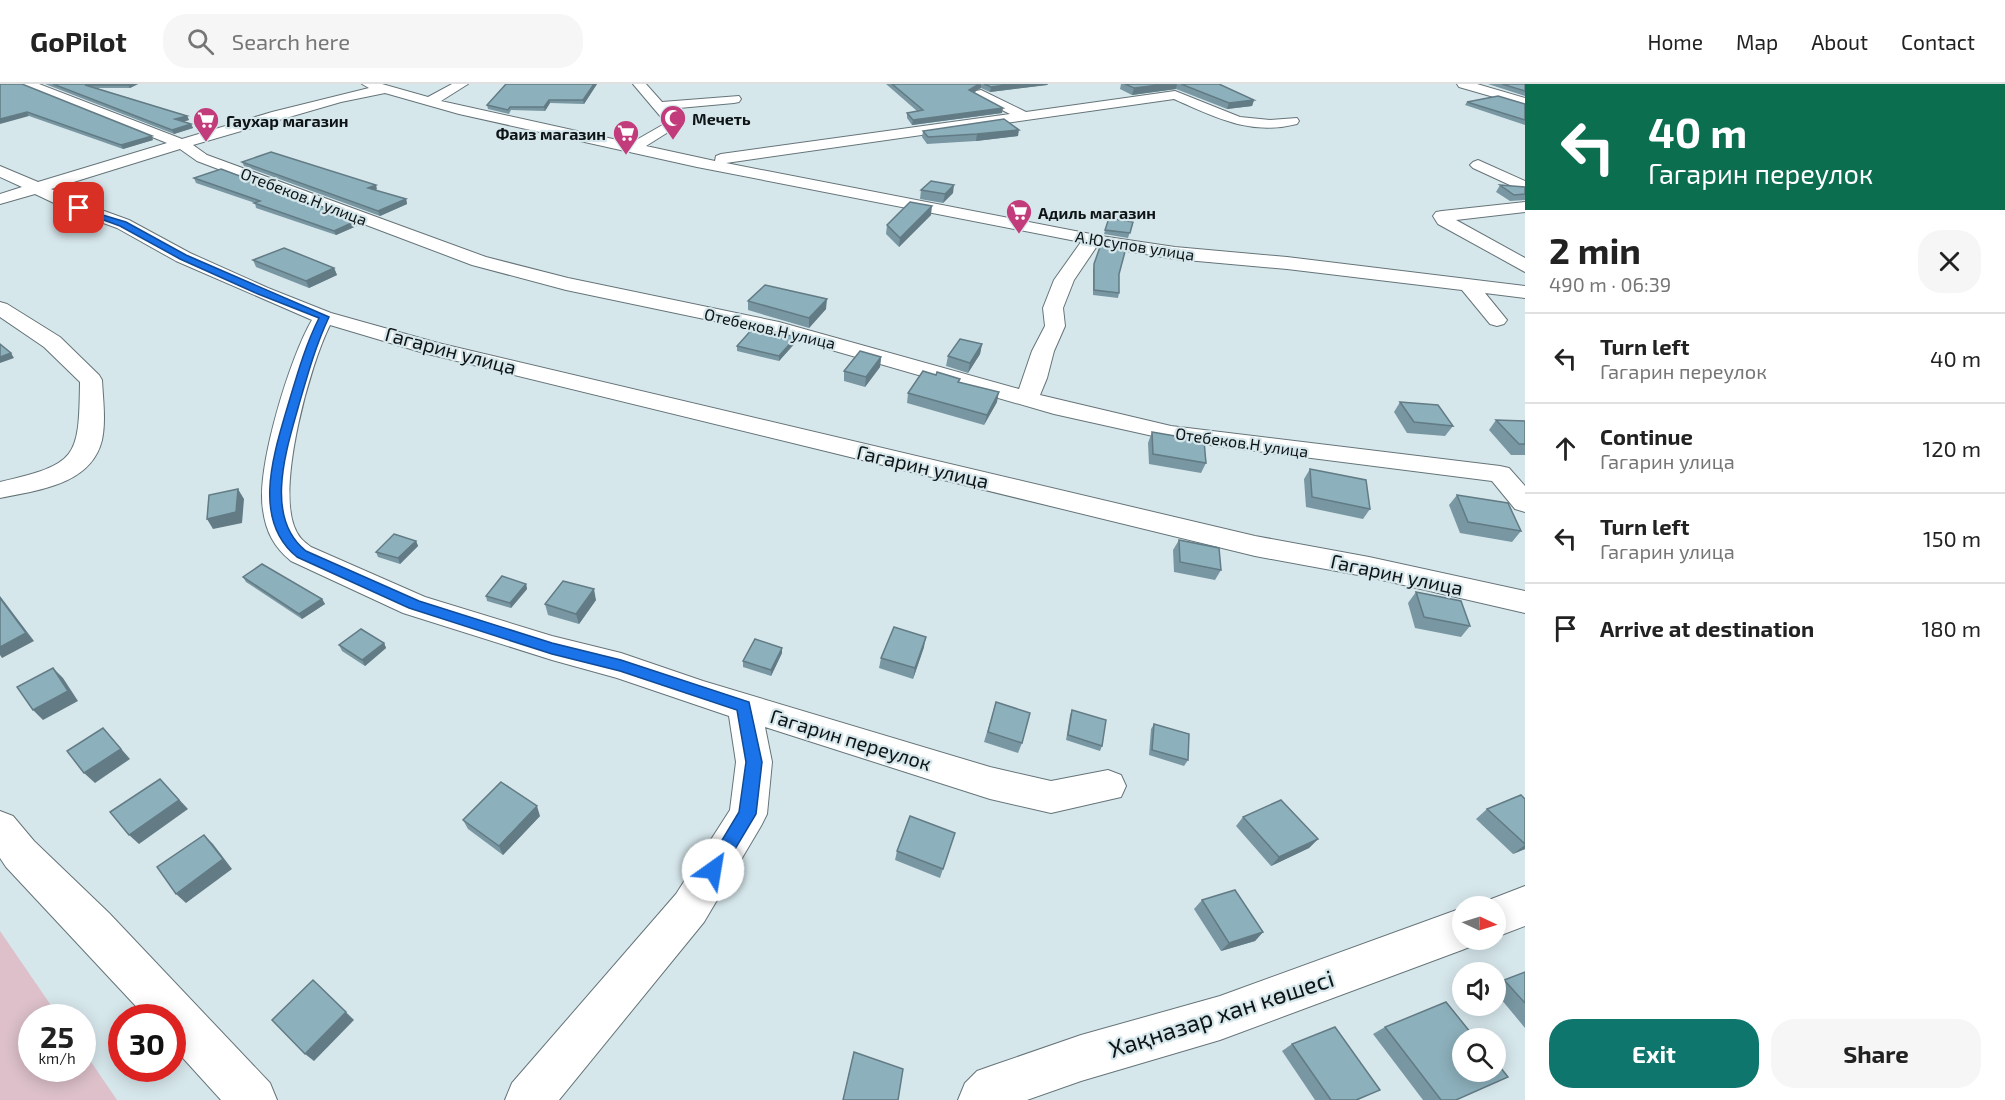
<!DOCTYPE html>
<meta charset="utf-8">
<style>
body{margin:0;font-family:"Exo 2",sans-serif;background:#f6f6f6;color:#222;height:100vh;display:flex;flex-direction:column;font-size:22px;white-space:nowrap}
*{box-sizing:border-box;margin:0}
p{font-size:20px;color:#767676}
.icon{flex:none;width:33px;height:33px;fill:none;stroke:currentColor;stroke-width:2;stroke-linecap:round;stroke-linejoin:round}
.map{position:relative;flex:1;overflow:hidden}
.drawer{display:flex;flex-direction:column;background:#fff;width:480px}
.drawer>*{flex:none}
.top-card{background:#0b6e4f;color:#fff;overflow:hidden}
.needle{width:39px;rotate:94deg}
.tools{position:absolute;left:1452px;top:812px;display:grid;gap:12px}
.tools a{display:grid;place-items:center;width:54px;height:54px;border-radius:50%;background:#fff;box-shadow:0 3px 15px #0003;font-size:30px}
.speed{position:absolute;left:18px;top:920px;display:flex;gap:12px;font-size:30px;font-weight:700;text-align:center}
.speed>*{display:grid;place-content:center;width:78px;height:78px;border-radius:50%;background:#fff;box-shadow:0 3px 15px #0003;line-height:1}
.speed small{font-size:15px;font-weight:400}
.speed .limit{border:9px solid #d22;background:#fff;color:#111}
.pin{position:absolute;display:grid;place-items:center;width:51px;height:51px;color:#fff;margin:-26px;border-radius:12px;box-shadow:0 3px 9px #0006}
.me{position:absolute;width:66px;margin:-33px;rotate:32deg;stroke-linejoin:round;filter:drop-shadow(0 0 4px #0008)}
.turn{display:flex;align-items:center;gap:21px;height:126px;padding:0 24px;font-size:27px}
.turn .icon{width:78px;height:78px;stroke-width:2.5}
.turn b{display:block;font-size:42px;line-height:51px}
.round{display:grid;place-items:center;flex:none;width:63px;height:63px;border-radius:24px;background:#f6f6f6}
.headline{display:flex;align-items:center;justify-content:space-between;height:102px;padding:0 24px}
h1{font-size:36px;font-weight:700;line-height:45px}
.button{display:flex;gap:12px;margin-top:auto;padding:12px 24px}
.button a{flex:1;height:69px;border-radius:24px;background:#0f766e;color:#fff;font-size:24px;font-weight:700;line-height:69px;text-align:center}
.button a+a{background:#f6f6f6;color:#222}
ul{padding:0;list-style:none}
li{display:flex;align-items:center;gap:18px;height:90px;padding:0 24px;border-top:2px solid #e0e0e0}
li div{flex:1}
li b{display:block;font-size:22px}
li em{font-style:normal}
header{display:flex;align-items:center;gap:36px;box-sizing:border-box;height:84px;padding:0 30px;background:#fff;border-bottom:2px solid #e0e0e0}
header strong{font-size:28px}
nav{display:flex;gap:33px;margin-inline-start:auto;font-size:21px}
.search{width:420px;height:54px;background:#f6f6f6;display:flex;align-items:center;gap:15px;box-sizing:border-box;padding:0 21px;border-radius:24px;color:#767676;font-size:22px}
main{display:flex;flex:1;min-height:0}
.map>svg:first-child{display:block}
.green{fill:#ddc0ca}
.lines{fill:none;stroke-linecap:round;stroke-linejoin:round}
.minor-casing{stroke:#657479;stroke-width:2}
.minor{fill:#fff;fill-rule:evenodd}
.wall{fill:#7897a2}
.shaded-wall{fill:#627b84}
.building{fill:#8cb0bc;stroke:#627b84;stroke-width:1.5}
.route{fill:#1a73e8;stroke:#114b97;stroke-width:1.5}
.labels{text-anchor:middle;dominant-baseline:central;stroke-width:4.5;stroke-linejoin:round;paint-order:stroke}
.far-poi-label{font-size:16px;font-weight:bold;fill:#0e1416;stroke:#d6e7ec;text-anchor:start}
.far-street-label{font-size:16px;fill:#0e1416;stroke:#d6e7ec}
.street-label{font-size:20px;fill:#0e1416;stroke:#d6e7ec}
.near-street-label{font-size:24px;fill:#0e1416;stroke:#d6e7ec}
</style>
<header>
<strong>GoPilot</strong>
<div class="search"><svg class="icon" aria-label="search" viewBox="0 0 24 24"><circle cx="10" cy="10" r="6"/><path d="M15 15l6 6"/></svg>Search here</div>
<nav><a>Home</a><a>Map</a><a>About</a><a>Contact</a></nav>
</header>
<main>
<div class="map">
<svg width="1525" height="1016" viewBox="0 0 1525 1016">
<rect width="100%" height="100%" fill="#d6e7ec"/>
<path class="green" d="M0,847L59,933H32V984H82L83,966L117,1016H0Z"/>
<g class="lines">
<g class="minor-casing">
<g id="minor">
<path d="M21,0H39L182,55L272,28L369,4L362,0H382L428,13L452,0H468L441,17L631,59L666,39L633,0H646L662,18L739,12L741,15L739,18L734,19L668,25L681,40L646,62L715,77L716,72L721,70L1010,30L976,13L974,10L976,7L981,6L1026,28L1175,7L1240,33L1270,36L1297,34L1299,37L1297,40C1250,52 1215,33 1174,15L726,79L1101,152L1175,163L1287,173L1525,202V214L1485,209L1507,236L1504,240L1497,242L1490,240L1462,206L1287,185L1175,175L1097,162L1074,196L1063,224L1065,242L1054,267L1047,294L1040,311L1171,342L1500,382L1509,384L1525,402V428L1515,425L1492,397L1171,356L1054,330L776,250L566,206L472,181L197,77L180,65L51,105L85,120L129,136L190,169L268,204L331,229L438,259L1255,452L1369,473L1525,507V529L1369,493L1255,472L424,269L330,241C309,283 278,399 294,442C298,453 303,457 311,463L425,513L552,552L621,569L703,597L990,683L1051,697L1108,686L1121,691L1126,702L1121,713L1051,729L990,715L765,643L772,678L767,730L761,742L704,838L559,1016H505L512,999L676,810L730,726L736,678L729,632L617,594L552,576L403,529L291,477C274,463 266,448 263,426C256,384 290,273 312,236L176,177L117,144L73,128L35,110L0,120V110L22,103L0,93V82L38,98L167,59ZM385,9L459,30L697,83L1081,158L1054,196L1043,224L1045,242L1032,267L1019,305L779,238L568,194L486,173L207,71L193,61L341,18Z"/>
<path d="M1457,0H1477L1525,14V22L1459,3Z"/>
<path d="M1478,76L1525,97V108L1473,84L1470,81L1473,78Z"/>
<path d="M1525,118V128L1456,136L1525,174V188L1438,140L1433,132L1436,128L1442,127Z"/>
<path d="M0,218L7,220L60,253L99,291L102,296C103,316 106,337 102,356C91,401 38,406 0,414V398C77,380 79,375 80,298L44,263L0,233Z"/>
<path d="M0,727L13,732L34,757L109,829L270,999L277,1016H221L172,962V933H146L6,783L0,774Z"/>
<path d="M1525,802V842L1496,853V822H1480L1481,819Z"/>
<path d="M1462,824V855H1479L1477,860L1462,866L1220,956L1081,997L1027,1016H958L965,999L977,987L994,981L1081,951L1220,912Z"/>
</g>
</g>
<use href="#minor" class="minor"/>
</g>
<g class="wall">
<path d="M0,0L153,56L123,65L29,32Z"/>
<path d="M45,0H138L130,4H97L187,32L189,36L183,38L191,40L193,44L174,50Z"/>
<path d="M506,0H597L584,20L550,19L545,27L511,26L509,30L488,25L487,21Z"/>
<path d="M886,0H1048L1047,1L990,8L981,4L974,8L1002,29L912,41L907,34V29L917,27Z"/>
<path d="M1121,0H1219L1254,16L1252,22L1227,25L1176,5L1132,11L1120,5Z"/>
<path d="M1488,0H1525V12Z"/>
<path d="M1467,18L1525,20V41L1465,21Z"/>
<path d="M923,47L1018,52L976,57L927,60L922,53Z"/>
<path d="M242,78L377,105L375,106L406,115L407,120L380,132L244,82Z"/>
<path d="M194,94L359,141L336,151L256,124L255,119L196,99Z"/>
<path d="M1500,101L1525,103V116L1510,117L1496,108Z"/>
<path d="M921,106L953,109L943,119L920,115Z"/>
<path d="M931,131L899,163L886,150L887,141Z"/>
<path d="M1109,134L1133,138L1128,154L1104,150Z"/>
<path d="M1101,160L1119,190V209L1118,214L1093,211V185Z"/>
<path d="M253,176L334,184L337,191L309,204L256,183Z"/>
<path d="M748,217L826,225L809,244L748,226Z"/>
<path d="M796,253V258L779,277L737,267V262Z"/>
<path d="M982,260L980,270L968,289L946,282L948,272Z"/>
<path d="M881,273L880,283L865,303L844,297V287Z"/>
<path d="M936,291L960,295L959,298L997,318L984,341L907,319L908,309Z"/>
<path d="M1400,318L1453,342L1445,352L1407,349L1394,328Z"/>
<path d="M1496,336L1525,337V371H1511L1489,346Z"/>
<path d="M1152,348L1206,379L1201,389L1149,380L1148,359Z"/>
<path d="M1310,385L1370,425L1363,435L1306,423L1304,395Z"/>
<path d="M1457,411L1521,447L1512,458L1460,449L1449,421Z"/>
<path d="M1179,456L1221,486L1215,496L1174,488L1173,466Z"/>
<path d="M416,457L418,462L400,480L378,473L376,468Z"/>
<path d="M243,493L322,515L325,520L302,535L246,498Z"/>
<path d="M526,500L527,505L511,524L487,517L486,512Z"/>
<path d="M1416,508L1470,542L1461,553L1415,544L1408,519Z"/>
<path d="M596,516L579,540L548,531L545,520Z"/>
<path d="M384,559L386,564L365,582L342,567L339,561Z"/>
<path d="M924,563L913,595L879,584L881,574Z"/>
<path d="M782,564V569L771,592L743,583V577Z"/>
<path d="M996,618L1022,659L1018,669L984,658Z"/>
<path d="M1072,626L1102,662L1100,667L1066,656L1070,631Z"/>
<path d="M1154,640L1188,676L1184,682L1149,671L1151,645Z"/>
<path d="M1525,715V765L1513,770L1476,735L1487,725Z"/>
<path d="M540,732L503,771L468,745L463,736Z"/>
<path d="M1243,733L1318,755L1309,764L1271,782L1236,742Z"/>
<path d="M955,749L940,794L895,776L897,767Z"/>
<path d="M1202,816L1263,848L1255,857L1221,867L1194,825Z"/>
<path d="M1525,888V944L1496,909V901L1504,896Z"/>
<path d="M1385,943L1456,1016H1423L1373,950Z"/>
<path d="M1292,960L1380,1006L1358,1016H1315L1282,967Z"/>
</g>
<g class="shaded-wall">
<path d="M129,0H138L130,4L128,1Z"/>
<path d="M594,0H597L584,20L583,16Z"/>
<path d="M979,0H981V4L968,11L969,6Z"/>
<path d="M1014,0H1048L1047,1L990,8L991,3Z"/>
<path d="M1167,0H1177L1176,5L1132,11L1134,4Z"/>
<path d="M549,16L550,19L545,27L544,23Z"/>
<path d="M1254,16L1252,22L1227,25L1229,19Z"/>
<path d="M1003,24L1002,29L912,41L913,36Z"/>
<path d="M27,28L29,32L0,40V35Z"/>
<path d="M187,32L189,36L177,39L175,35Z"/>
<path d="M191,40L193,44L174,50L172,46Z"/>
<path d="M1019,46L1018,52L976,57L977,50Z"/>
<path d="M152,52L153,56L123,65L121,61Z"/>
<path d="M376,101L377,105L370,108L368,104Z"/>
<path d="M954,101L953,109L943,119L945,110Z"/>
<path d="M406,115L407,120L380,132L378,127Z"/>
<path d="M932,122L931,131L899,163L900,154Z"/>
<path d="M358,136L359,141L336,151L334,147Z"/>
<path d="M334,184L337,191L309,204L306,197Z"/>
<path d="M827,215L826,225L809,244V234Z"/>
<path d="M796,253V258L779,277V272Z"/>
<path d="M982,260L980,270L968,289L970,279Z"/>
<path d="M11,269L14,274L0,279V273Z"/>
<path d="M881,273L880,283L865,303L866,293Z"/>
<path d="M999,308L997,318L984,341L987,331Z"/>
<path d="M238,405L244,415L242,439L213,445L207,435Z"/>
<path d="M416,457L418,462L400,480L398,474Z"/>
<path d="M526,500L527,505L511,524L510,519Z"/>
<path d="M594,505L596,516L579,540L576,530Z"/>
<path d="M0,512L34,557L2,574L0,571Z"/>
<path d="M322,515L325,520L302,535L299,530Z"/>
<path d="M926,553L924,563L913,595L915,584Z"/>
<path d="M384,559L386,564L365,582L362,576Z"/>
<path d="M782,564V569L771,592V586Z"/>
<path d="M53,584L63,594L78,617L43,636L33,626Z"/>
<path d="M103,644L130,675L95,699L84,689Z"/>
<path d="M160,695L188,725L139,760L129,751Z"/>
<path d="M537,722L540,732L503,771L499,762Z"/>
<path d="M204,751L213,760L232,785L186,819L176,810Z"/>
<path d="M1318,755L1309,764L1271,782L1279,773Z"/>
<path d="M1525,761V765L1513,770Z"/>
<path d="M1263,848L1255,857L1221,867L1229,859Z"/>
<path d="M313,896L354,936L314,977L305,970Z"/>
</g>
<g class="building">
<path d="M0,0H22L152,52L121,61L27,28L0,35Z"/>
<path d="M53,0H129L128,1H85L187,32L175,35L191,40L172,46Z"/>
<path d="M506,0H594L583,16H549L544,23H510L508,26L487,21Z"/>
<path d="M892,0H979L969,6L1003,24L913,36L907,29L923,26Z"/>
<path d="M984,0H1014L991,3Z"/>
<path d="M1125,0H1167L1134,4Z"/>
<path d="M1181,0H1219L1254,16L1229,19Z"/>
<path d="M1502,0H1525V7Z"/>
<path d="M1498,12L1525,20V36L1467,18Z"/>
<path d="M1004,35L1019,46L977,50L928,53L923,47Z"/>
<path d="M271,68L376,101L368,104L406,115L378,127L242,78Z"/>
<path d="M221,85L358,136L334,147L254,119L260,117L194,94Z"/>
<path d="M931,97L954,101L945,110L921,106Z"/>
<path d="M1500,101L1525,103V110L1514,111Z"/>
<path d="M910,118L932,122L900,154L887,141Z"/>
<path d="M1109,134L1133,138L1130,149L1105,146Z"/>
<path d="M1101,160L1126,164L1119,190V209L1094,206V180Z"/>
<path d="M284,164L334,184L306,197L253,176Z"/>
<path d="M765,201L827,215L809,234L748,217Z"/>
<path d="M754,243L796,253L779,272L737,262Z"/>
<path d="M960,255L982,260L970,279L948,272Z"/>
<path d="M0,260L11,269L0,273Z"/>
<path d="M860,267L881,273L866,293L844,287Z"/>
<path d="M923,287L936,291L937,288L960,295L958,298L999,308L987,331L908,309Z"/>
<path d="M1400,318L1438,321L1453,342L1414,338Z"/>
<path d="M1496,336L1525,337V360H1519Z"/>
<path d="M1152,348L1204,357L1206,379L1153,370Z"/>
<path d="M1310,385L1366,396L1370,425L1312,413Z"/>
<path d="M238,405L236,428L207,435L209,411Z"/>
<path d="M1457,411L1508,419L1521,447L1468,438Z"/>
<path d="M394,450L416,457L398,474L376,468Z"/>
<path d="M1179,456L1219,464L1221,486L1180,478Z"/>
<path d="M262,480L322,515L299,530L243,493Z"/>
<path d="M502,492L526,500L510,519L486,512Z"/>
<path d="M563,497L594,505L576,530L545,520Z"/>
<path d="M1416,508L1461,517L1470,542L1424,533Z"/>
<path d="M0,514L26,549L0,563Z"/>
<path d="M894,543L926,553L915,584L881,574Z"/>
<path d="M361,545L384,559L362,576L339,561Z"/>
<path d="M755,555L782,564L771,586L743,577Z"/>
<path d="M53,584L68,607L33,626L17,603Z"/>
<path d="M996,618L1030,629L1022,659L988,648Z"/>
<path d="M1072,626L1106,636L1102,662L1068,651Z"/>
<path d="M1154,640L1189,650L1188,676L1152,666Z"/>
<path d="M103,644L121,665L84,689L67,667Z"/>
<path d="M160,695L179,716L129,751L110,728Z"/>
<path d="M501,698L537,722L499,762L463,736Z"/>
<path d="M1521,711L1525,715V760L1487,725Z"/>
<path d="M1281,716L1318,755L1279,773L1243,733Z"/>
<path d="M910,732L955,749L943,785L897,767Z"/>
<path d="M204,751L223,775L176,810L157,783Z"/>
<path d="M1235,806L1263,848L1229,859L1202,816Z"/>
<path d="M1525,888V919L1504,896Z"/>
<path d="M313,896L346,928L305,970L272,936Z"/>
<path d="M1446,918L1475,954H1462V987H1496V978L1508,993L1456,1016H1441L1385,943Z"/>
<path d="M1335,943L1380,1006L1356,1016H1331L1292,960Z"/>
<path d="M854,968L903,985L898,1016H843Z"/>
</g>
<path class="route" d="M76,123L126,138L186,171L329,233C315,263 307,293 298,324C286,367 264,434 306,467L419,517L552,559L621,576L749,618L762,678L756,730L719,792L713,795L707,792L704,786L739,728L746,678L737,626L620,587L552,570L409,524L297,473C251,436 274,369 288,321C297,291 305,262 319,234L258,210L180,175L120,142L76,126Z"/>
<defs>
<g id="mosque-pin" transform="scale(1.35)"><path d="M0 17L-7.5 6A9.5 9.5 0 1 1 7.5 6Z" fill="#c23b7b" stroke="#d6e7ec"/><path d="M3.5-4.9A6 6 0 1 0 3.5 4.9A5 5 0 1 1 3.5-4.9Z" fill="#fff"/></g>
<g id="supermarket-pin" transform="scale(1.35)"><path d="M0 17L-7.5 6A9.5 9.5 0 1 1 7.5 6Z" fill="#c23b7b" stroke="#d6e7ec"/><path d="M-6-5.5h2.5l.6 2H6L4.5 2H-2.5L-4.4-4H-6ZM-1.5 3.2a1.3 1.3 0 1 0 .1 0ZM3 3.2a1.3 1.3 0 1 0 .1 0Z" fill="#fff"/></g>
</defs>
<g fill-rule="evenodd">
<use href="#mosque-pin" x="673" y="34"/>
<use href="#supermarket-pin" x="206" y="36"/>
<use href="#supermarket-pin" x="626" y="49"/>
<use href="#supermarket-pin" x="1019" y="128"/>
</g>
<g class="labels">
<g class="far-poi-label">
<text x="692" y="34">Мечеть</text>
<text x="226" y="36">Гаухар магазин</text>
<text x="606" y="49" text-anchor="end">Фаиз магазин</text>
<text x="1038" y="128">Адиль магазин</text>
</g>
<g class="far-street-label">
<text transform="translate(304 112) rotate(21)">Отебеков.Н улица</text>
<text transform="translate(1135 161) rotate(9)">А.Юсупов улица</text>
<text transform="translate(770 244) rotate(13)">Отебеков.Н улица</text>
<text transform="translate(1242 358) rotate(8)">Отебеков.Н улица</text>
</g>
<g class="street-label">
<text transform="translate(451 266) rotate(15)">Гагарин улица</text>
<text transform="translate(923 382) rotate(13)">Гагарин улица</text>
<text transform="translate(1397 490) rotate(12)">Гагарин улица</text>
<text transform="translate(851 655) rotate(17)">Гагарин переулок</text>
</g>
<g class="near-street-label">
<text transform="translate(1221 929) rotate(-18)">Хақназар хан көшесі</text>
</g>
</g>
</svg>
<div class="tools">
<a><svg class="needle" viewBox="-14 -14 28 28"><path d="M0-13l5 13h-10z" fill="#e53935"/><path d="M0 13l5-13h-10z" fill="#767676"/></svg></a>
<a><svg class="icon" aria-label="sound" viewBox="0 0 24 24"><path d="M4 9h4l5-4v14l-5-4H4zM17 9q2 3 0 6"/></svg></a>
<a><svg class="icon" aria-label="search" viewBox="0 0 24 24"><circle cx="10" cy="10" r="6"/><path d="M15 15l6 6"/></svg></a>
</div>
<div class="speed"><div>25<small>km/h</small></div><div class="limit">30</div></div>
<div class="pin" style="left:79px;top:124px;background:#d93025"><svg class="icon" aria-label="arrive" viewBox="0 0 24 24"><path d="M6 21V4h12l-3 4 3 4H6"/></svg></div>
<svg class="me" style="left:713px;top:786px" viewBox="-20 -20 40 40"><circle r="19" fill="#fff"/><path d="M0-13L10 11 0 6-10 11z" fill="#1a73e8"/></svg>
</div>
<section class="drawer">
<div class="top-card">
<div class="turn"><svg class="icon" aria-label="left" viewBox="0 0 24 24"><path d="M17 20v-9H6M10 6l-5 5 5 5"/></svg><div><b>40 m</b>Гагарин переулок</div></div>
</div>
<div class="headline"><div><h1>2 min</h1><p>490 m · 06:39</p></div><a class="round"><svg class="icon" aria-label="close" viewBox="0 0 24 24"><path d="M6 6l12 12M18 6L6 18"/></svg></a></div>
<ul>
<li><svg class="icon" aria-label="left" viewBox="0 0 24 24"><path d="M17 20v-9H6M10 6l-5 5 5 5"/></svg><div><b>Turn left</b><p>Гагарин переулок</p></div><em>40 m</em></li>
<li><svg class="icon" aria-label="ahead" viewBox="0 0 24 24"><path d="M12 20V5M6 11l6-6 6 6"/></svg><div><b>Continue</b><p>Гагарин улица</p></div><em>120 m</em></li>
<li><svg class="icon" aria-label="left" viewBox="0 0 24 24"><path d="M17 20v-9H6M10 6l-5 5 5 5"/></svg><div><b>Turn left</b><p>Гагарин улица</p></div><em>150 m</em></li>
<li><svg class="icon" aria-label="arrive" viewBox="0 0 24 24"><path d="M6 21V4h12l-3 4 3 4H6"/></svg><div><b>Arrive at destination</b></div><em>180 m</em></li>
</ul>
<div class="button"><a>Exit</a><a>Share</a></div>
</section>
</main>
